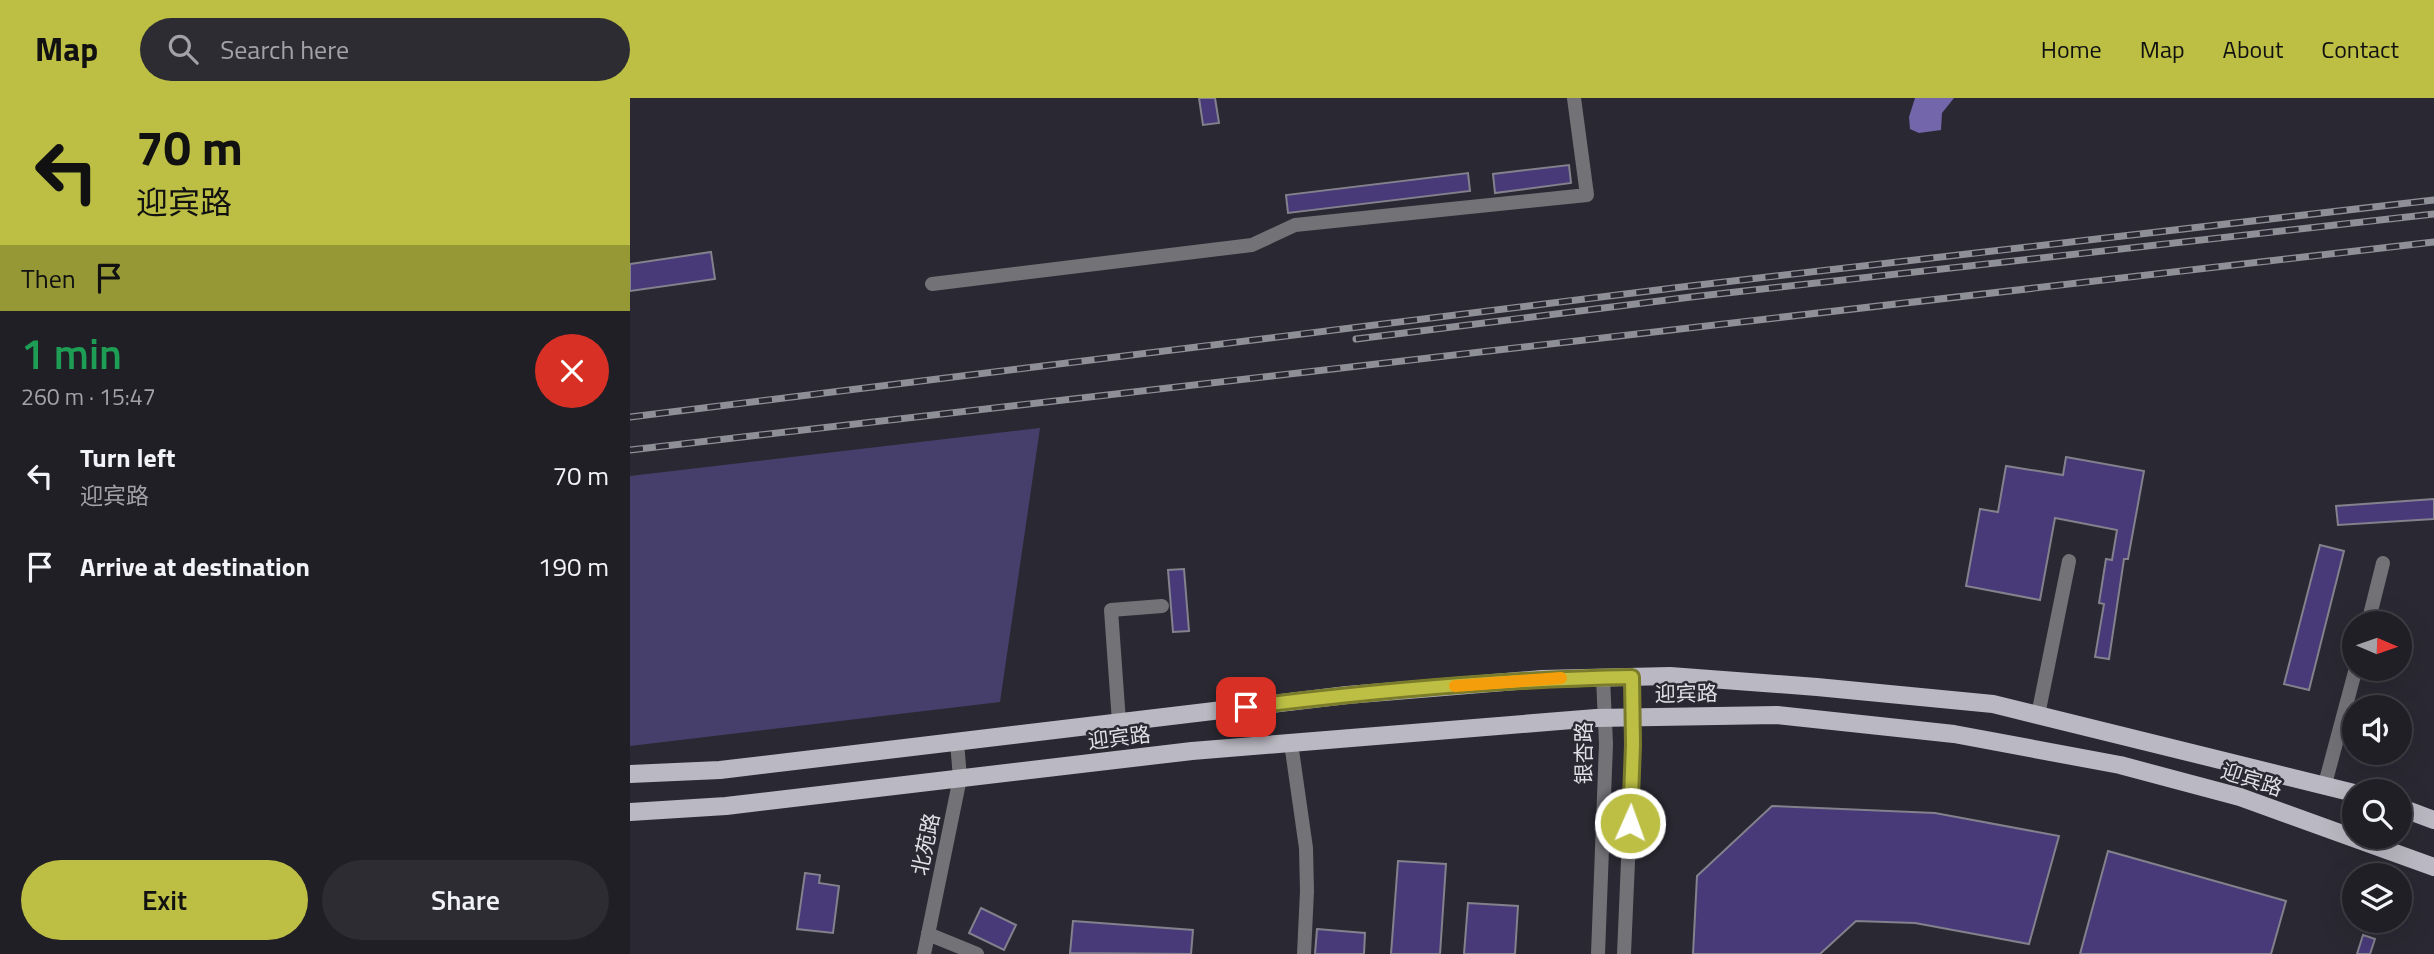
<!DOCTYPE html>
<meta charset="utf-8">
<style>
body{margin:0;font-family:"Titillium Web","Noto Sans SC",sans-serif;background:#2d2c32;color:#f1f3f6;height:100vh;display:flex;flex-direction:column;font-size:26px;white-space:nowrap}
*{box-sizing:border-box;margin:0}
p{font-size:23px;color:#a2a2a7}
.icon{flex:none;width:38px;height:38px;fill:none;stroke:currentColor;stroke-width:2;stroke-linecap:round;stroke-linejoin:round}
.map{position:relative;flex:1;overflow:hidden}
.details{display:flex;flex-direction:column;background:#201f26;width:630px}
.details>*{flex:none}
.guide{background:#bcbf44;color:#111;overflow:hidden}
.needle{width:46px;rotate:92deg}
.tools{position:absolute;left:1712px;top:513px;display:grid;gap:14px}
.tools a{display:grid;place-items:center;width:70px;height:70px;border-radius:50%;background:#201f26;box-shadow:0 7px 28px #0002,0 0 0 2px #3d3d43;font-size:35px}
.pin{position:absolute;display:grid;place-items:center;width:60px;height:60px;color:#fff;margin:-30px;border-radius:14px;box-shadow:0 4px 10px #0006}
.me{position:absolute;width:77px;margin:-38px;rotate:2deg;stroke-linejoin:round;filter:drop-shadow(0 0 5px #0008)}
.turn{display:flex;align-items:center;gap:24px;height:147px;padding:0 21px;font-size:32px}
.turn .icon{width:91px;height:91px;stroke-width:2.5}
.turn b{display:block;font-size:49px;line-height:60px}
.then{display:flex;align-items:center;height:66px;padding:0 21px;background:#0003;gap:14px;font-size:26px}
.round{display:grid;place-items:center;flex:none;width:74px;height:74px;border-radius:37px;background:#2d2c32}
.headline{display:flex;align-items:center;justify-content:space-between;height:119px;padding:0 21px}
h1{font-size:42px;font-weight:600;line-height:52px;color:#1e9e55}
.button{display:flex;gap:14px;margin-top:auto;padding:14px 21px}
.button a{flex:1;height:80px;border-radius:42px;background:#bcbf44;color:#111;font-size:28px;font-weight:600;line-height:80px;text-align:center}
.button a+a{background:#2d2c32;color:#f1f3f6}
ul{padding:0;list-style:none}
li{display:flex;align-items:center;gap:21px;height:91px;padding:0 21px}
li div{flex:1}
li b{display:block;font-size:26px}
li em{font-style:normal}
header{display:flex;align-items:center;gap:42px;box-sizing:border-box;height:98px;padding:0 35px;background:#bcbf44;color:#111}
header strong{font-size:33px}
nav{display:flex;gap:38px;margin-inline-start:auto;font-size:24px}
.search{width:490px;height:63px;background:#2d2c32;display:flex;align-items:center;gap:18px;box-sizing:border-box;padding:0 24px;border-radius:38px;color:#a2a2a7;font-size:26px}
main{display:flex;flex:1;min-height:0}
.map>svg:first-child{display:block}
.green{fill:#473f6b}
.water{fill:#7366aa}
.building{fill:#483a79;stroke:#82818c;stroke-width:2}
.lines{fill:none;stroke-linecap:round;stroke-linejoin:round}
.minor{stroke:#727277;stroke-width:14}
.major{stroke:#bab9c3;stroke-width:18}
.rail-casing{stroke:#8f8f97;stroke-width:7}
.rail{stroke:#2a2933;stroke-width:4.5;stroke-dasharray:13;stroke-linecap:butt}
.route-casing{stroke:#7a7c2c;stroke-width:18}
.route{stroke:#bcbf44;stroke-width:12}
.slow{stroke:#f59e0b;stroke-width:12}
.labels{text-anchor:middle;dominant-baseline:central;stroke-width:5;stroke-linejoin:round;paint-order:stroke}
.street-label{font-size:21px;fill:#dfdfe5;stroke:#2a2933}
</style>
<header>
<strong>Map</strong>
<div class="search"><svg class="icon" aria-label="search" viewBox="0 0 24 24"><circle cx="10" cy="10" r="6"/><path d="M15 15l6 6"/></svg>Search here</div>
<nav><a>Home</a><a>Map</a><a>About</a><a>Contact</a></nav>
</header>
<main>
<section class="details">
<div class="guide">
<div class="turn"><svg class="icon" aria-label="left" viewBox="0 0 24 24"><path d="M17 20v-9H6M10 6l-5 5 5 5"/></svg><div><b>70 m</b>迎宾路</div></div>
<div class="then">Then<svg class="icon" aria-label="arrive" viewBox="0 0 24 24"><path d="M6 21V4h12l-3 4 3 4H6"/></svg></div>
</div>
<div class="headline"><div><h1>1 min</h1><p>260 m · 15:47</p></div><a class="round" style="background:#d93025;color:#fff"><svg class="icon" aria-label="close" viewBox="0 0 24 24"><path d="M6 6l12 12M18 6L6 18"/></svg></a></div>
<ul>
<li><svg class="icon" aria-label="left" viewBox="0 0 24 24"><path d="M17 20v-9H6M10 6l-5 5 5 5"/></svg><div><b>Turn left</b><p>迎宾路</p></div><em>70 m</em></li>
<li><svg class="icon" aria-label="arrive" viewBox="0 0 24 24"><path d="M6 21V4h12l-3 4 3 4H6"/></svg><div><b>Arrive at destination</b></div><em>190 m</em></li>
</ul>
<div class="button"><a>Exit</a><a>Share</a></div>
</section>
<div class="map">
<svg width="1804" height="856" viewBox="0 0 1804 856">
<rect width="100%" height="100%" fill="#2a2933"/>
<path class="green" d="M410,330L370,604L0,648V378Z"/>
<path class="water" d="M1285,0H1324L1312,15L1311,32L1289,35L1280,31L1279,19Z"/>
<g class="building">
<path d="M569,0H585L589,25L573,27Z"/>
<path d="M939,67L941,85L865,95L863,76Z"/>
<path d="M838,75L840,93L658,115L656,97Z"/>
<path d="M81,154L85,181L0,193V166Z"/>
<path d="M1436,359L1514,373L1498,461H1494L1479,561L1465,559L1474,506L1469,505L1476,461L1482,462L1487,432L1425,420L1410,502L1336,488L1350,411L1368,414L1376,368L1433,377Z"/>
<path d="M1804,401V421L1708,427L1706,408Z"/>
<path d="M1690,447L1714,453L1679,592L1654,586Z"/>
<path d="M554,471L559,533L543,534L538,472Z"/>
<path d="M1142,708L1305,715L1429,738L1399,846L1285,825L1226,823L1190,856H1063L1067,778Z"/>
<path d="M1478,753L1656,803L1641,856H1450Z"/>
<path d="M768,763L816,766L810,856H761Z"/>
<path d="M175,775L190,777L189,785L209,788L203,835L167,831Z"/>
<path d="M838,805L888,808L885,856H834Z"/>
<path d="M351,810L386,827L374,852L339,835Z"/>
<path d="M443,823L563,832L561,856L440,855Z"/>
<path d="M687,831L735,835L734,856H685Z"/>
<path d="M1733,837L1745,841L1740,856H1727Z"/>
</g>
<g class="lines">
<g class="minor">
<path d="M302,186L622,147L665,127L957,97L944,0"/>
<path d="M1738,525L1753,465"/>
<path d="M1408,617L1439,463"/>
<path d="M489,624L481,512L532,508"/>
<path d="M661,645L676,750L677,793L674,856"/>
<path d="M1695,686L1726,570"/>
<path d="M298,836L347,856"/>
<path d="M294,856L330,680L327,644"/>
<path d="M968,856L976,646L973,580"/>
<path d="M994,856L1003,647L1002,579"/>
</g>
<g class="major">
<path d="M0,676L90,672L717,597L912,581L1040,578L1187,589L1363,606L1724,695"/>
<path d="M1769,709L1804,722"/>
<path d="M0,714L96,708L562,653L966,620L1147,617L1324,636L1490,667L1610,699L1804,769"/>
</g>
<g class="rail-casing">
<g id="rail">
<path d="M726,241L1061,199L1804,116"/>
<path d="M0,319L1060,188L1804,102"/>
<path d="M0,352L1804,144"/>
</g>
</g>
<use href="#rail" class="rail"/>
</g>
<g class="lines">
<g class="route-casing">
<path id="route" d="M616,609C744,593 873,581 1002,579L1003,647L1000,725"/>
</g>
<use href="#route" class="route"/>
<path class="slow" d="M825,588L931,580"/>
</g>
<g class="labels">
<g class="street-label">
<text transform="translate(1056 595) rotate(-1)">迎宾路</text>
<text transform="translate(489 639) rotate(-7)">迎宾路</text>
<text transform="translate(953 655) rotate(-90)">银杏路</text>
<text transform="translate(1622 681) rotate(18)">迎宾路</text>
<text transform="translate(295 746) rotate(-78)">北苑路</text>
</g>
</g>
</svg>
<div class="tools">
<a><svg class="needle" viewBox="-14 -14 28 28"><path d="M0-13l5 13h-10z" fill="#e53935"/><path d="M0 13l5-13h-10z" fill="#a2a2a7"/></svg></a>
<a><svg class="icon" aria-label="sound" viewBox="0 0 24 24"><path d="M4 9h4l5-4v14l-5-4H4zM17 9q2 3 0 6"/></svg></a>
<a><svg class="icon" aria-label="search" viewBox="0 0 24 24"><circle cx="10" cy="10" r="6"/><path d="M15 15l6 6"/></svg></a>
<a><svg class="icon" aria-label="layers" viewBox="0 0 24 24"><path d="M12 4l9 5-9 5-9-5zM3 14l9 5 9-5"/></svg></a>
</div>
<div class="pin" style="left:616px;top:609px;background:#d93025"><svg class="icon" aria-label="arrive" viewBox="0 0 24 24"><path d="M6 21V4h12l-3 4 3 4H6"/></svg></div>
<svg class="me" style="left:1000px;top:725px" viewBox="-20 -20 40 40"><circle r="17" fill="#bcbf44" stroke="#fff" stroke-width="3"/><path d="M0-11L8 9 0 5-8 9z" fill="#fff"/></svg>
</div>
</main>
